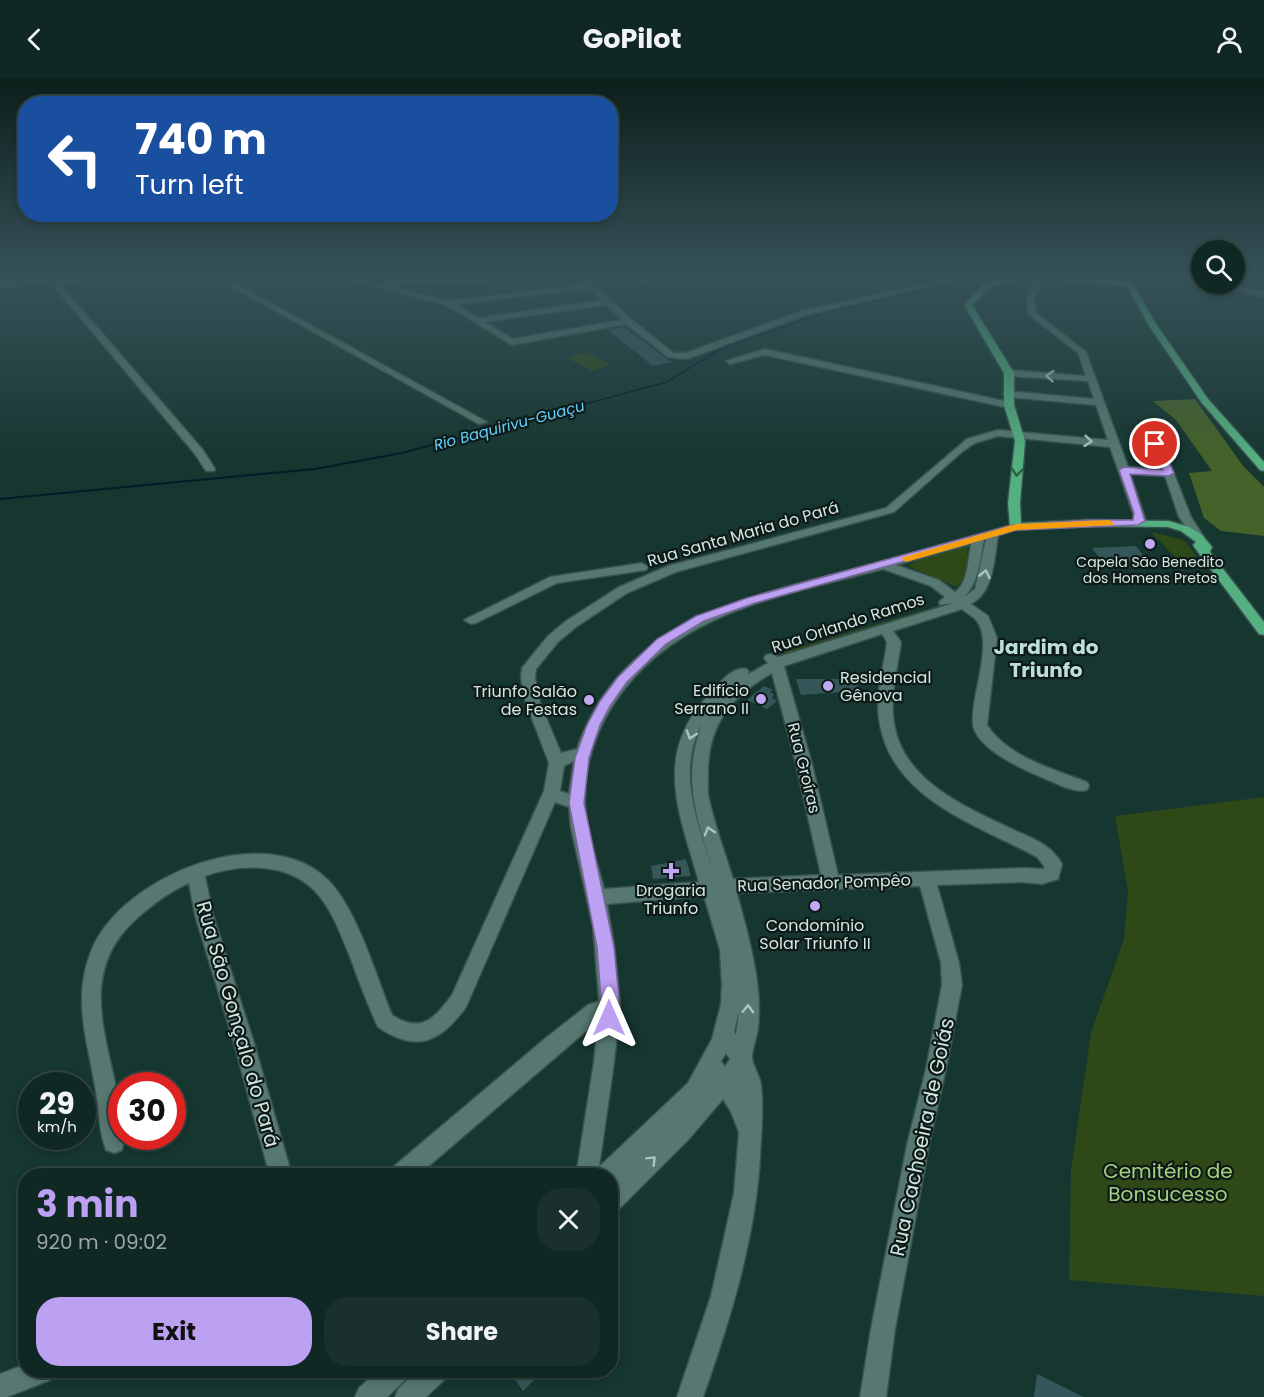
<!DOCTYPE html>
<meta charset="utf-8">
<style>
body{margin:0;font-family:Poppins,sans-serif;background:#19302c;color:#f1f3f6;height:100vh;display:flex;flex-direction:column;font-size:22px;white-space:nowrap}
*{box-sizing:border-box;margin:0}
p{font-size:20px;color:#9ca6a6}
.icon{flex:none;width:33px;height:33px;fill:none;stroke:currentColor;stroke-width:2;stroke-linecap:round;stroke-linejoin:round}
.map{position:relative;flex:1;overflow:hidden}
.sheet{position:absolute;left:18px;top:1090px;width:600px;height:210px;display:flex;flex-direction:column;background:#102824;border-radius:24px;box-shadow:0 3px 9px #0003,0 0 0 2px #304441}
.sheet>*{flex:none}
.guide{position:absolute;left:18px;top:18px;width:600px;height:126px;border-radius:24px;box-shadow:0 3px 9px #0003,0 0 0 2px #304441;background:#1a4fa0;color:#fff;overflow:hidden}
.controls{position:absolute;left:1191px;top:162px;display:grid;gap:12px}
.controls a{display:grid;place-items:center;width:54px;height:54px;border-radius:50%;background:#102824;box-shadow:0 3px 9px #0003,0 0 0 2px #304441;font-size:30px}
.speed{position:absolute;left:18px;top:994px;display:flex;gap:12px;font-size:30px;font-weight:700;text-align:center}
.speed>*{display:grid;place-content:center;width:78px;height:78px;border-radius:50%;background:#102824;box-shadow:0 3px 9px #0003,0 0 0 2px #304441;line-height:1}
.speed small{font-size:15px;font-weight:400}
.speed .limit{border:9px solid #d22;background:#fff;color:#111}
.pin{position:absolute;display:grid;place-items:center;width:51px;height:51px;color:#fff;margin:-26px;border:3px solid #fff;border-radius:50%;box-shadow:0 2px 6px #0007}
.me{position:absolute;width:66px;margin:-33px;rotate:0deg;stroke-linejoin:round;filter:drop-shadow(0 0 4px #0008)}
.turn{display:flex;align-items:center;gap:21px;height:126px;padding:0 18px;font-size:27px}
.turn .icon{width:78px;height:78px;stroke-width:2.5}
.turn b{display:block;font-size:42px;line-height:51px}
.round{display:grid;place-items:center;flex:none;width:63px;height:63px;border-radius:24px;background:#19302c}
.summary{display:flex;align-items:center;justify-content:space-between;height:102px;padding:0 18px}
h1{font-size:36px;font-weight:700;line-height:45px;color:#bca0f2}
.cta{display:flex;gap:12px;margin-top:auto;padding:12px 18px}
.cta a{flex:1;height:69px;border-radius:24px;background:#bca0f2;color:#111;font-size:24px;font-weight:700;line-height:69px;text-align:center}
.cta a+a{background:#19302c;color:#f1f3f6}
header{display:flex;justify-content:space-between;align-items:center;height:78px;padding:0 18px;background:#102824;font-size:27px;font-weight:700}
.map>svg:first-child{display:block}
.green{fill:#2f4818}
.forest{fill:#45622a}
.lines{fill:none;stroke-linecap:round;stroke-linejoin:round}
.stream-far1{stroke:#041c26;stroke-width:1.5}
.stream{stroke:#041c26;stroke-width:2}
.building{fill:#35575a}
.minor-casing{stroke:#37514c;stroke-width:3}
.major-casing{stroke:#37514c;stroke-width:3}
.minor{fill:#567870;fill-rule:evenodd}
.major{fill:#54b081;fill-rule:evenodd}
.oneway{stroke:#aec5bf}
.oneway2{stroke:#2d5e47}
.route{fill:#bca0f2;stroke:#7a689d;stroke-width:1.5}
.slow{fill:#f59e0b}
.poi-dot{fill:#c1a8f3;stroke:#0d1a18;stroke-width:2}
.labels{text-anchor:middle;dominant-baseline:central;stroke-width:4.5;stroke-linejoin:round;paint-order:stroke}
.far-poi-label{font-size:14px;fill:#d4e6e1;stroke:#0d1a18}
.far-water-label{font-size:15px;font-style:italic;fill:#60d0fc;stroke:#0d1a18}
.street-label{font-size:16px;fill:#d4e6e1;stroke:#0d1a18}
.poi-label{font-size:16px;fill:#d4e6e1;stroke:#0d1a18;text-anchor:end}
.quarter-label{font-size:20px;font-weight:bold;fill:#bce0d8;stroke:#0d1a18}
.near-street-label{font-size:20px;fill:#d4e6e1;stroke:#0d1a18}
.near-park-label{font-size:20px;fill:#a5d17f;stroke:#0d1a18}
</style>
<header><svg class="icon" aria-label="back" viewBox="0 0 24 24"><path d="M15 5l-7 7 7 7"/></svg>GoPilot<svg class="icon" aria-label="person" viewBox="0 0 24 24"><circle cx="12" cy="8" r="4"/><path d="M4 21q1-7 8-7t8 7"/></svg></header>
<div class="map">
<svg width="1264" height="1319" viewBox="0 0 1264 1319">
<rect width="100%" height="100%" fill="#163630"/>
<g class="green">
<path d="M584,274L611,286L593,293L567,280Z"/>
<path d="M1151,454L1184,462L1197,479L1176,480Z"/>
<path d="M968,468L966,497L957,509L908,488L918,482Z"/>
<path d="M941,527L945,531L788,578L784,574Z"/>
<path d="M1264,719V1218L1069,1202L1071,1092L1091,955L1124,861L1128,813L1115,738Z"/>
</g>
<path class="forest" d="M1195,321L1244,389L1264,409V458L1221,453L1204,440L1189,395L1212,393L1176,342L1153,323Z"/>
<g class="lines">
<g class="stream-far1">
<path d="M1137,197L1215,215L1264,223"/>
<path d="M585,326L667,304L722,270L826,234L998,197"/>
</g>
<path class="stream" d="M0,421L315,391L402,375L591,324"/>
</g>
<g class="building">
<path d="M624,249L667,281L672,284L653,288L608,252Z"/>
<path d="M1136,468L1147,482L1103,484L1092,470Z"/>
<path d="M840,599H855L861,615L846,616L845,614L801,617L796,601H841Z"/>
<path d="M764,608L773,612L770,614L774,616L772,620L777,623L767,631L747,622Z"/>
<path d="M686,781L691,798L653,801L651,788Z"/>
<path d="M509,1293H543L523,1313Z"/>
<path d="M1037,1296L1084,1319H1034Z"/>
</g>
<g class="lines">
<g class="minor-casing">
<g id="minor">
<path d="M108,197H135L131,199L59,205L203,372L215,391L214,393H206L195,376L51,205L0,209V205Z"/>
<path d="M211,197H220L487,344L479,346Z"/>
<path d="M331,197H342L449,223L586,206L576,197H584L631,241L673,275H686L801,233L965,197H977L806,237L687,281L668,279L626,246L512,267L446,227ZM590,211L602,222L478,240L457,226ZM606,227L622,242L513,261L485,244Z"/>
<path d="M518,197H542L472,205L388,207L384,205L388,203L472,201Z"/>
<path d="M631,197H640L646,200L685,197L645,204Z"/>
<path d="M1039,197H1046L1034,221L1036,235L1086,274L1128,389L1163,391L1157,378L1145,362L1154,360L1167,378L1191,439L1204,459L1202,461H1194L1179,439L1165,398L1130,396L1146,443L1139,447H1131L1129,445L1134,441L1133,435L1110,369L998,358L975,365L963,373L894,434L676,494L627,515L576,549L558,564L536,591L535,600L540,625L561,675L577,671C620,545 740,521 854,491C907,477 959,462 1012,447L1016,446L1022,449L998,458C994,481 994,514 971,526L988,538L997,560L987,647C1008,679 1053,691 1087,704L1089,708L1087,712C1073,716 1052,703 1039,698C1020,690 975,669 973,646C970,619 995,564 976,542C973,538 966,535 962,531L893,553L901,564C898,588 891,613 893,637C898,702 964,728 1014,752C1032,760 1052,767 1062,786L1058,801L1042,806L1022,804L937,807L959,885L962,907L946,991L929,1067L895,1251L886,1319H860L871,1251L907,1067L926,991L942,907L941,885L920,808L737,815C748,858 763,905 758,950C757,959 753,968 752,977C751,986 760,997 761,1007C764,1030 761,1056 760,1080C755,1162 730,1242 703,1319H677L711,1218L734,1115L739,1054L731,1034L723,1021L688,1062L618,1132L610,1135V1098H576L594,984L598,943L417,1098H389L392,1090L547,959L588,927L599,923L593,848L571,750L569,729L555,724L466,929C440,965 416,975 378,949C367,925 358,901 349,876C331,832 318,796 264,790C245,788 224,791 205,798L213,837L254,965L292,1098H270L234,965L195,837L189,805C170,813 152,827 136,841C66,905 122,982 122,1059H124L122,1072L114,1075L106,1072C99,1054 99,1033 96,1014C88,963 71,922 92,871C123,798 265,740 328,802C357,831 376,898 392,937C421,956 434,941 452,917L544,713L549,685L526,625L521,600L522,590L548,558L566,543L619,509L668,488L886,430L967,361L998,352L1108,362L1096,327L1008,319L1003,316L1008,313L1094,321L1088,303L1009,298L1004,295L1009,292L1086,298L1078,275L1028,236L1026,221ZM986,461L975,511L963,520C978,507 980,483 984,462ZM971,466C968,480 968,506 955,514L939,502L896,487ZM883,491L931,508L945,519L939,524L940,527L954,525L778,579L771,576L766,577L764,580L768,585L747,597L749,594L747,591C735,588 724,600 717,608C651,672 677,728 699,804L604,811C597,783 586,755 585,726C584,691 594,657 613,627C674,533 783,518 883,491ZM882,556L887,564C884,589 875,616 879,641C890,721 976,746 1037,779L1044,788V791L1022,790L838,797L812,686L784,588ZM772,595L796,686L821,797L733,801C725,775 715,748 709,721C707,714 708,706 708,698C707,648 730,619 772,595ZM702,646C680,706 699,744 716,802C701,752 674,697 702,646ZM574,683L569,716L560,713L564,688ZM704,818L720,872L722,907L721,926L712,961L688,1005L599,1089L614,984L620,927L614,868L607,826ZM739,933L736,957L734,953ZM726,975L730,981L725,989L721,983Z"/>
<path d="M1157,197H1171L1202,202V206H1205H1202L1161,199Z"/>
<path d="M1205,206H1219L1264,214V218Z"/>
<path d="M765,271L1009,324L1014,327L1009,330L765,277L730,286L726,283Z"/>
<path d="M642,485L648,489L646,492L557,505L476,545L471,546L464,542L550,499Z"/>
<path d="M26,1286V1293H54L50,1302L7,1319H0V1296Z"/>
<path d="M377,1293H409L405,1302L387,1319H355L359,1310Z"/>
<path d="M417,1293H448L444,1302L426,1319H395L399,1310Z"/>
</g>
</g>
<g class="major-casing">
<g id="major">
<path d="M1022,197H1034L992,208L972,227L1014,295V327L1025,363L1020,425L1021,445L1088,442L1169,443L1189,449L1202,457L1212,469L1210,474L1264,544V557L1259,556L1195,470L1193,467L1196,464L1181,453L1168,449L1088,448L1016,452L1010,449L1008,425L1015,363L1004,327V295L964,227L986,204Z"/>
<path d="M1038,197L1124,203L1121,197H1128L1156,246L1208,321L1264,384V393L1260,392L1202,325L1148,246L1127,208L1063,203Z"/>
</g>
</g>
<use href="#minor" class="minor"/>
<use href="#major" class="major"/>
</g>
<defs><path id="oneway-chevron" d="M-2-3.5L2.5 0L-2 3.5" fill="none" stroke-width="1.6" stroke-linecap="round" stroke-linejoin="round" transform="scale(1.5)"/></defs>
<g class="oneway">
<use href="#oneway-chevron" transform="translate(1050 298) rotate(-176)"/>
<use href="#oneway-chevron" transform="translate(1088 363) rotate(5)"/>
<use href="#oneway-chevron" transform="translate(985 496) rotate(-77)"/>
<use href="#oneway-chevron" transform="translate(691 657) rotate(107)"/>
<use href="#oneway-chevron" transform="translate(709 753) rotate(-107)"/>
<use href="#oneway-chevron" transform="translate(748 931) rotate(-88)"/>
<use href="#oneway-chevron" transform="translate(652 1082) rotate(-45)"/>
</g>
<use class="oneway2" href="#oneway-chevron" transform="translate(1017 394) rotate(95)"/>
<linearGradient id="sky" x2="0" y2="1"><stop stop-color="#0c1e1a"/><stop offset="0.52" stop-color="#365259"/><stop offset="1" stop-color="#365259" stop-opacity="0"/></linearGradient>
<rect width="1264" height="381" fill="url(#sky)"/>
<path class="route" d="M1152,364H1159L1174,395L1169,398L1130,396L1145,443L1138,447L1016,452L755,525L704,543L666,566L627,604L610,628L600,647L589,680L584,725L614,869L619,920L618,940L615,946L609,948L603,946L600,940L601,920L597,869L569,725L575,680L587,647L600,623L618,599L657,561L696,538L747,520L1012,447L1088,442H1133L1134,435L1119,392L1124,389L1163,392L1151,366Z"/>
<path class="slow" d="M1109,442L1114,445L1113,447L1017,452L906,484L901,480L1016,446Z"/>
<g class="poi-dot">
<circle cx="1150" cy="466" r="6"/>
<circle cx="828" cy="608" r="6"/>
<circle cx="761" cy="621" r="6"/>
<circle cx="589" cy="622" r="6"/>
<path d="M668 784h6v6h6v6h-6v6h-6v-6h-6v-6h6z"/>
<circle cx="815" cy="828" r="6"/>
</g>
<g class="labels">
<g class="far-poi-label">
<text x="1150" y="484">Capela São Benedito<tspan x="1150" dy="16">dos Homens Pretos</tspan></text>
</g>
<g class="far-water-label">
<text transform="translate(509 347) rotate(-15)">Rio Baquirivu-Guaçu</text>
</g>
<g class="street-label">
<text transform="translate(743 456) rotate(-16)">Rua Santa Maria do Pará</text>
<text transform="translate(848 545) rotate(-18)">Rua Orlando Ramos</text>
<text transform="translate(804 690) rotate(76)">Rua Groíras</text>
<text transform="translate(824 805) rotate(-2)">Rua Senador Pompêo</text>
</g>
<g class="poi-label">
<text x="840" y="599" text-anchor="start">Residencial<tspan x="840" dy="18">Gênova</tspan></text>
<text x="749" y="612">Edifício<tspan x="749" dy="18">Serrano II</tspan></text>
<text x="577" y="613">Triunfo Salão<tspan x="577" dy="18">de Festas</tspan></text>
<text x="671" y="812" text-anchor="middle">Drogaria<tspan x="671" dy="18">Triunfo</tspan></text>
<text x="815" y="847" text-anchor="middle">Condomínio<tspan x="815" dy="18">Solar Triunfo II</tspan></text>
</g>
<g class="quarter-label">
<text x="1046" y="569">Jardim do<tspan x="1046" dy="23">Triunfo</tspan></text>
</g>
<g class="near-street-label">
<text transform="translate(238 946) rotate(74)">Rua São Gonçalo do Pará</text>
<text transform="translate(922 1059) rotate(-78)">Rua Cachoeira de Goiás</text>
</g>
<g class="near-park-label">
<text x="1168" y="1093">Cemitério de<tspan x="1168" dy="23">Bonsucesso</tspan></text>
</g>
</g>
</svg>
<div class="controls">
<a><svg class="icon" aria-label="search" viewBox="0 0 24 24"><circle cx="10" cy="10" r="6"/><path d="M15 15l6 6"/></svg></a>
</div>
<div class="speed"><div>29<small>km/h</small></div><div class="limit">30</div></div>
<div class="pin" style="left:1155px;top:366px;background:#d93025"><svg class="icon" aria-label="arrive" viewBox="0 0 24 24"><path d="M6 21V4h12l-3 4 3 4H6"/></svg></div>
<svg class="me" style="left:609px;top:940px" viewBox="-20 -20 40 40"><path d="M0-17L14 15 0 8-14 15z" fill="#bca0f2" stroke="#fff" stroke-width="4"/></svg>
<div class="guide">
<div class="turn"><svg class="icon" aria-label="left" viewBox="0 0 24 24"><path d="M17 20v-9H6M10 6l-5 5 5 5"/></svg><div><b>740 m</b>Turn left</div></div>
</div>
<section class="sheet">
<div class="summary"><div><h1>3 min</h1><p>920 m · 09:02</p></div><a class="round"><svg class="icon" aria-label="close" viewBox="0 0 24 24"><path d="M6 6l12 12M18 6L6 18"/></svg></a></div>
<div class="cta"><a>Exit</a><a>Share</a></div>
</section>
</div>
